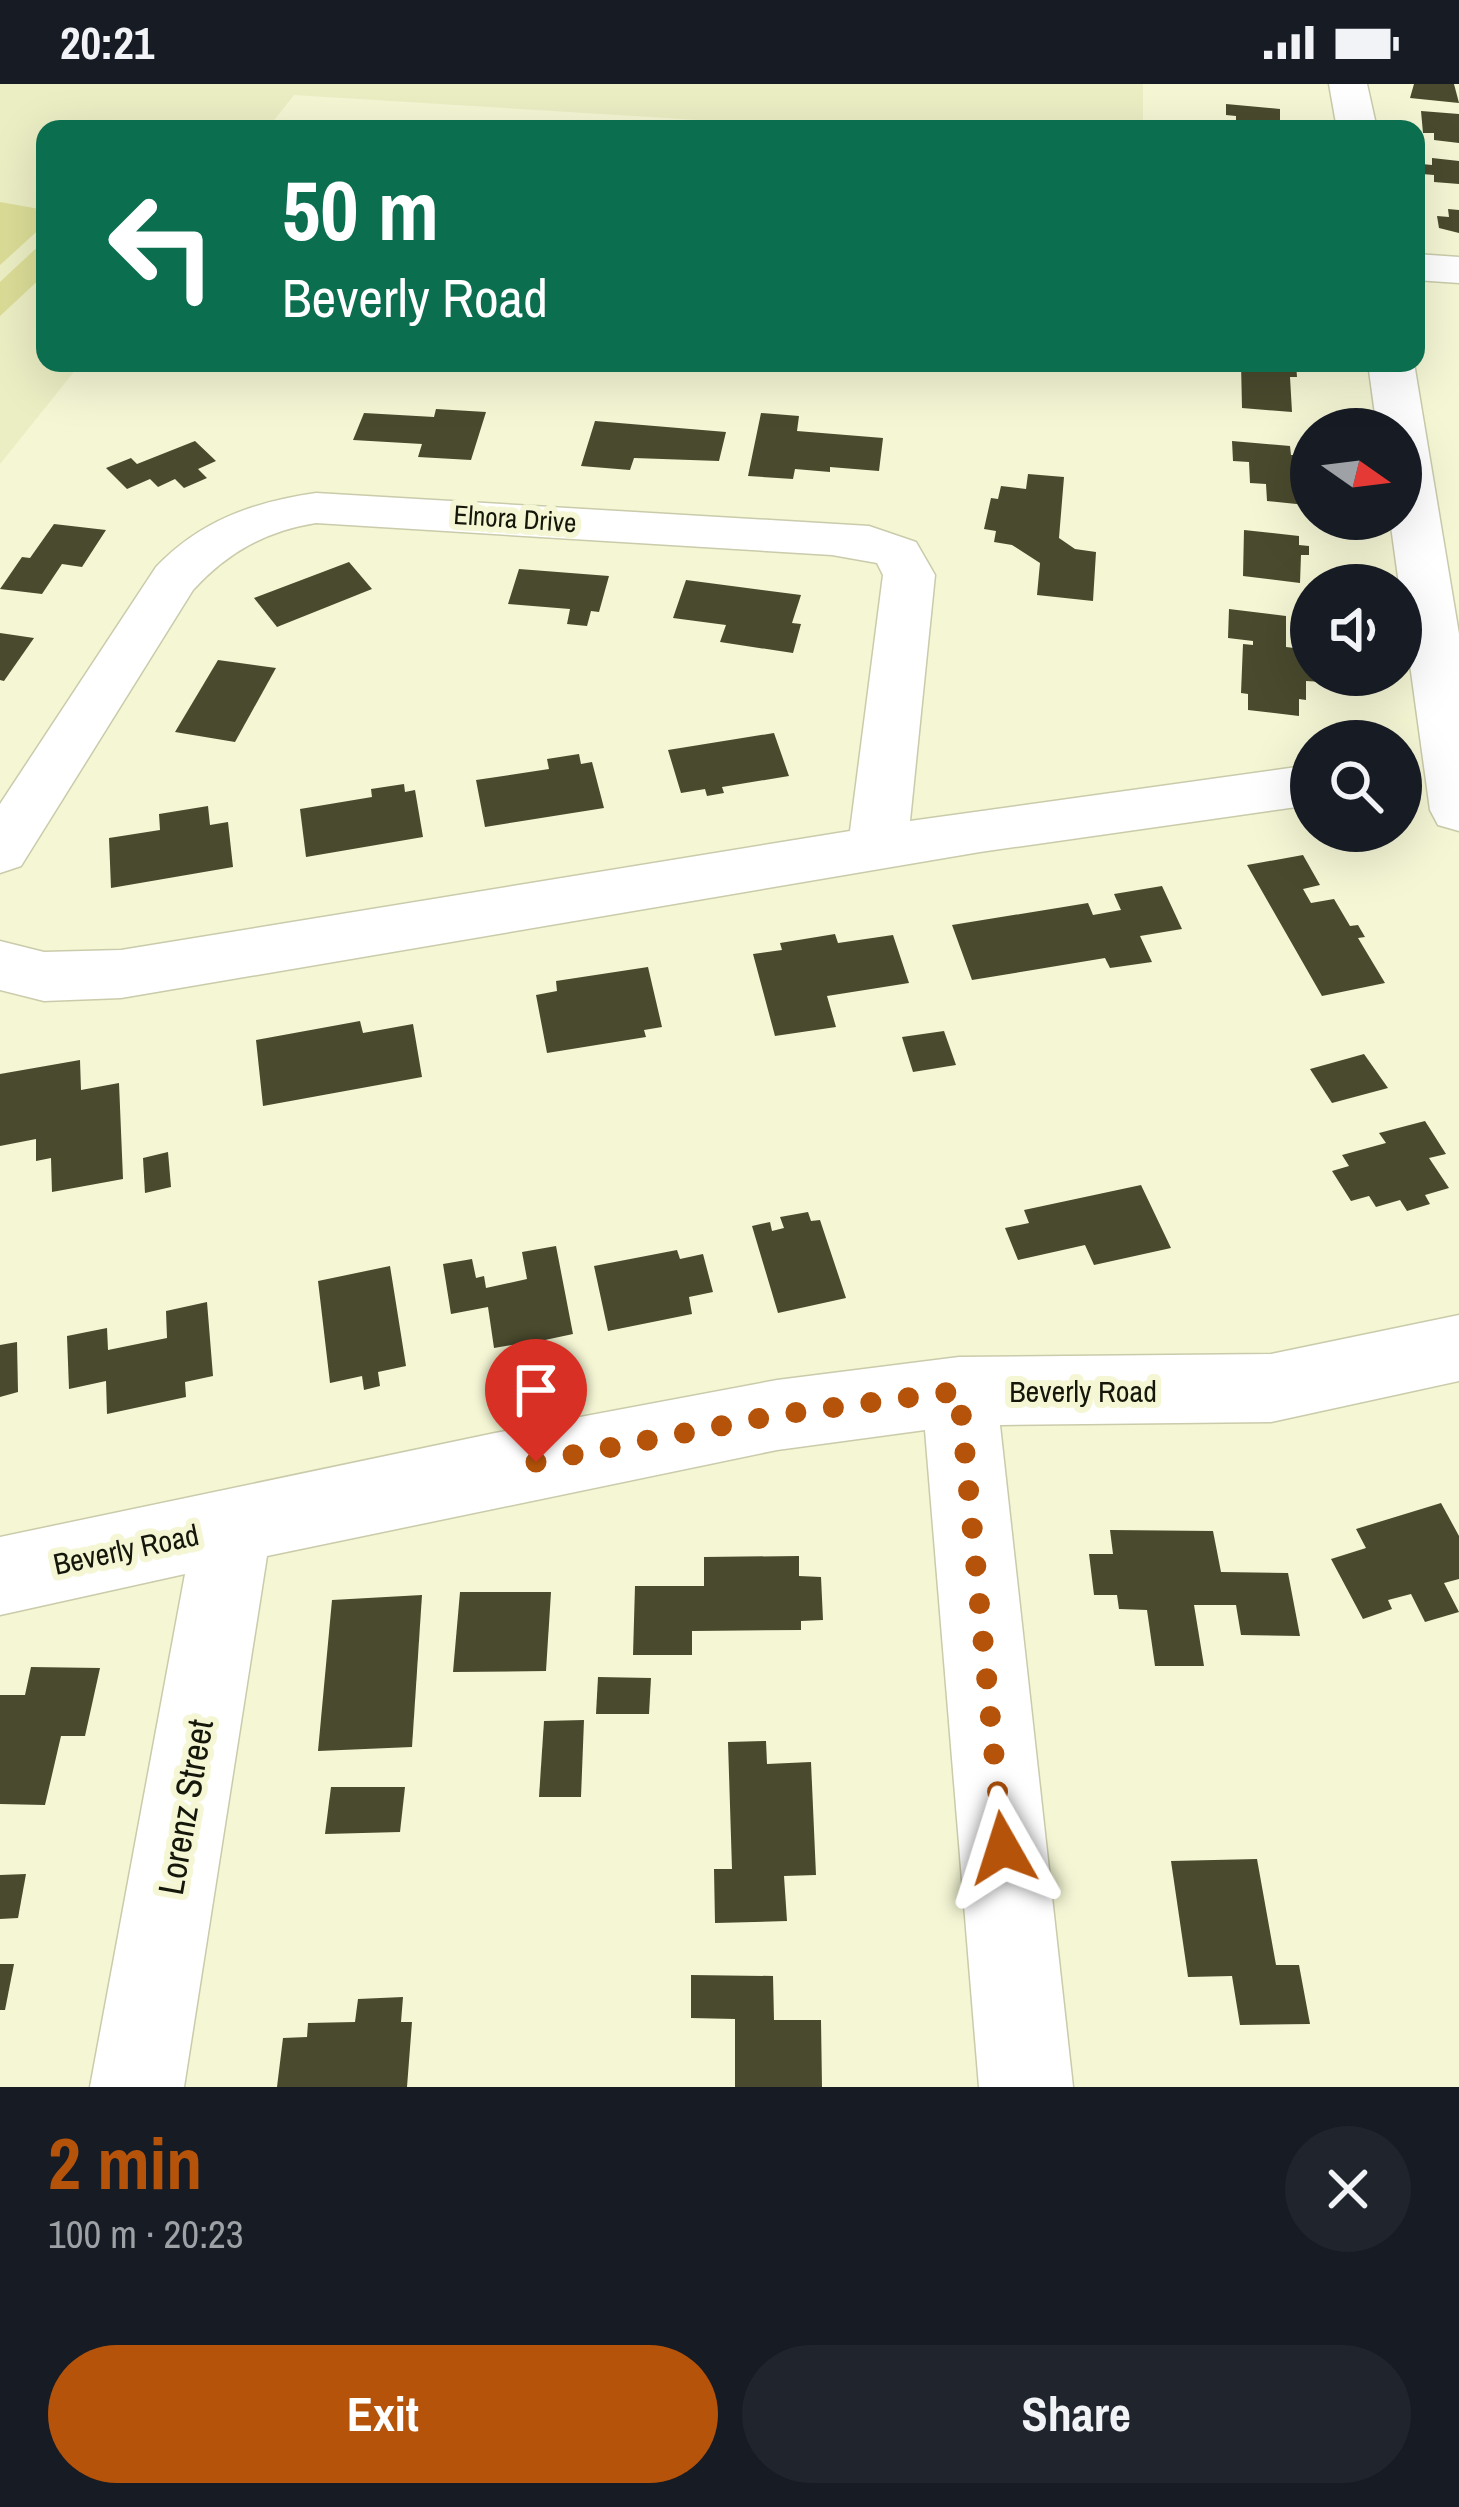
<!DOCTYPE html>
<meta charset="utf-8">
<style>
body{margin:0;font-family:"Archivo Narrow",sans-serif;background:#20242c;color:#f1f3f6;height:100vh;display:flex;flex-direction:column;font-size:45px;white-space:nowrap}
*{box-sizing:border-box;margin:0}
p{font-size:39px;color:#9ea1a6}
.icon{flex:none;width:66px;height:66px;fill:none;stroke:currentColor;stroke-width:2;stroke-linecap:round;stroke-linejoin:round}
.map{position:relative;height:2003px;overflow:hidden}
.side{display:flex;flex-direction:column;background:#171b24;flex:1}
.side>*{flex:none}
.guide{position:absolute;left:36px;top:36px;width:1389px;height:252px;border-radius:24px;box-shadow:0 12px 48px #0002;background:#0b6e4f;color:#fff;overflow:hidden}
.needle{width:78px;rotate:104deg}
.controls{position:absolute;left:1290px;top:324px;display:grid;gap:24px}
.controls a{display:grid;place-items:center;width:132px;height:132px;border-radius:50%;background:#171b24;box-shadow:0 12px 48px #0002;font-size:60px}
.pin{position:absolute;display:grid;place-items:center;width:102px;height:102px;color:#fff;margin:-123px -51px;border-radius:50% 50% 50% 0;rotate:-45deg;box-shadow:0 0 12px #0007}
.pin .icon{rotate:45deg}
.me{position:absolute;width:132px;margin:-66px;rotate:354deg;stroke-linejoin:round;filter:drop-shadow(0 0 9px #0008)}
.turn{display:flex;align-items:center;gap:42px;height:252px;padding:0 48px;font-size:54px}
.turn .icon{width:156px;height:156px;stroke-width:2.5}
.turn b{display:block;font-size:84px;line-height:102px}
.round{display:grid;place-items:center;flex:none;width:126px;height:126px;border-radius:63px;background:#20242c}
.head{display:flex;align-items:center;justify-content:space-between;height:204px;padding:0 48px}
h1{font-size:72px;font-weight:700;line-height:90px;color:#b45309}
.cta{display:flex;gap:24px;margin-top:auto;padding:24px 48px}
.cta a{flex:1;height:138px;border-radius:72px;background:#b45309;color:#fff;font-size:48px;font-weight:700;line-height:138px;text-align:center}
.cta a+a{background:#20242c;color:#f1f3f6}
.status{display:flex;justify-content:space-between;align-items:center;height:84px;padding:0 60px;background:#171b24;direction:ltr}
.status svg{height:33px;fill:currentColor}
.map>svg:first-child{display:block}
.built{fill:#ebedc3}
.green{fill:#dadc96}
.building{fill:#4a4a2e}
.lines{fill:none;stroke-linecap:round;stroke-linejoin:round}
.minor-casing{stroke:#cacbaa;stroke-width:3}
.minor{fill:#fff;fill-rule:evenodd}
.route{stroke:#b45309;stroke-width:21;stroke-dasharray:0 37.8}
.labels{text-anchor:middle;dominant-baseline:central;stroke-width:12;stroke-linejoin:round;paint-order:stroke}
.far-street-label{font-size:27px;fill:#16170b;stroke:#f4f6d4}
.street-label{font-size:30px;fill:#16170b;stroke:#f4f6d4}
.near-street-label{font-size:36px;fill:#16170b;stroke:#f4f6d4}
</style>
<div class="status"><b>20:21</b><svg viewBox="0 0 49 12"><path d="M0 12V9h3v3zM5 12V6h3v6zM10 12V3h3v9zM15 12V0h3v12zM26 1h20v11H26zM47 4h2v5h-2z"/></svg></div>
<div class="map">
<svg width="1459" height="2003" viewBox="0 0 1459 2003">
<rect width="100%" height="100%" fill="#f4f6d4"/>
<path class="built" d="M0,0H1143V45H844L294,11L267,45H45V279H81L0,380Z"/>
<g class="green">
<path d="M0,118L45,126V140L0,181Z"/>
<path d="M45,156V190L0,232V198Z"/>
</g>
<g class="building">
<path d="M1414,0H1454L1459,19L1410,14Z"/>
<path d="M1226,20L1280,25V45H1236V32L1226,31Z"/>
<path d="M1421,27L1459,30V59L1434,56V49H1423Z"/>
<path d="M1432,74L1459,77V100L1434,98V91L1422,90V80L1432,81Z"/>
<path d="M1448,125L1459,126V149L1439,144L1437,132L1449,133Z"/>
<path d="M1241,279H1296L1297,293H1290L1292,328L1242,324Z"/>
<path d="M436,325L486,328L471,376L418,373L422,360L353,356L364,329L434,333Z"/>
<path d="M761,329L799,332L797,347L883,354L879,387L830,383V388L795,385L793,395L748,392Z"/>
<path d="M595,337L726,348L719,377L634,374L630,386L581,382Z"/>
<path d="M195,357L216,377L198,385L207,394L184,404L175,395L158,403L150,395L127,405L106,384L131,374L137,380Z"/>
<path d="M1232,357L1290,362L1291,371H1303L1306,421L1267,417L1266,400L1250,399L1249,378L1233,377Z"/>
<path d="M1028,390L1064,393L1059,454L1075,465L1096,468L1093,517L1037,511L1040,479L1012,461L994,458L996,447L984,445L991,414L998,415L1001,402L1026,405Z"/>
<path d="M54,440L106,446L82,483L62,480L42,510L0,505L22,473L30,474Z"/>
<path d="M1244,446L1299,452V461L1309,462V471H1301L1300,499L1243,492Z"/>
<path d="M349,478L372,505L277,543L254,514Z"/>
<path d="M519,485L609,492L599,528L591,527L587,542L567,540L570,525L508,520Z"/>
<path d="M686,496L801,511L792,539L801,540L793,569L720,558L726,541L673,534Z"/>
<path d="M1229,525L1286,532V563L1311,566V591H1323V598L1306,597V616L1299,615V632L1248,626V610L1241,609L1243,560L1253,561V557L1228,554Z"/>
<path d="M0,549L34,554L4,597L0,596Z"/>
<path d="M218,576L276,584L235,658L175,648Z"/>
<path d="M774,649L789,692L722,703L724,709L707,712L705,705L681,709L668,666Z"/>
<path d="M579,670L581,680L592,678L604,724L485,743L476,696L549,685L547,675Z"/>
<path d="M404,700L405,708L415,706L423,753L306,773L300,725L372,713L371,705Z"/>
<path d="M208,722L210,741L228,738L233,783L111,804L109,754L160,746L159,730Z"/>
<path d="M1303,771L1320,801L1303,805L1311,819L1334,815L1350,842L1358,841L1365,853L1358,854L1385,899L1322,912L1247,781Z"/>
<path d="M1162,802L1182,845L1140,852L1152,878L1110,884L1105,874L972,896L952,841L1088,819L1093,831L1121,826L1114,810Z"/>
<path d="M835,850L838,859L893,851L909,899L827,912L836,943L775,952L753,870L782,866L780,859Z"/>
<path d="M648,883L662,943L644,946L646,953L547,969L536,911L557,907L556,897Z"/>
<path d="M360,937L363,949L413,940L422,993L263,1022L256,956Z"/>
<path d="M944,947L956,981L913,988L902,953Z"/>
<path d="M1364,970L1388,1004L1332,1019L1310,985Z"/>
<path d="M80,976L81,1006L119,999L123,1095L52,1108L51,1074L36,1077V1055L0,1062V990Z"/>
<path d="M1425,1037L1446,1070L1429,1074L1449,1104L1425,1111L1430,1120L1407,1127L1400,1116L1376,1123L1369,1112L1351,1117L1332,1087L1349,1082L1342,1071L1386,1059L1379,1049Z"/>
<path d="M168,1068L171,1103L145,1109L143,1074Z"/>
<path d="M1141,1101L1171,1164L1094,1181L1085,1161L1018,1176L1005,1144L1029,1139L1024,1126Z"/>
<path d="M808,1128L811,1137L820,1136L846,1214L778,1229L752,1142L770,1138L772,1147L784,1144L780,1133Z"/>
<path d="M556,1162L573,1250L545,1256L546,1265L519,1269L518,1260L494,1264L488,1223L451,1230L443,1180L472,1175L476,1194L484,1192L486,1204L527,1195L522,1168Z"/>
<path d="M677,1166L680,1175L703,1170L713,1208L689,1213L692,1230L608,1247L594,1182Z"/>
<path d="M390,1182L406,1282L378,1288L380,1302L364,1306L362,1292L330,1299L318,1197Z"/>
<path d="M207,1218L213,1292L185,1298L186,1313L107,1330L106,1297L69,1305L67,1252L107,1244L108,1266L167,1254L166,1227Z"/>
<path d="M17,1258L18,1308L0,1313V1261Z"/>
<path d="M1441,1419L1459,1452V1495L1444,1499L1459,1528L1425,1538L1411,1510L1388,1516L1392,1525L1363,1535L1331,1475L1366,1464L1356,1445Z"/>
<path d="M1110,1446L1213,1447L1221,1488L1288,1489L1300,1552L1241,1551L1236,1521H1194L1204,1582H1155L1147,1526L1119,1525L1117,1511H1094L1089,1470H1113Z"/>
<path d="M799,1472V1492L821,1493L823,1536L801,1537V1546L692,1547V1571H633L635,1502H704V1473Z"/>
<path d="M460,1508H551L546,1587L453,1588Z"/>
<path d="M422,1511L412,1663L318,1667L332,1516Z"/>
<path d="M31,1583L100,1584L85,1652H61L45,1721L0,1720V1611H25Z"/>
<path d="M598,1593L651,1594L649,1630H596Z"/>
<path d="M584,1636L581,1713H539L544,1637Z"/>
<path d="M766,1657L767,1680L811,1678L816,1791L784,1792L787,1837L715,1839L714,1785H732L728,1658Z"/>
<path d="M331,1703H405L400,1748L325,1750Z"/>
<path d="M1257,1775L1276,1881H1299L1310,1940L1240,1941L1232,1892L1188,1893L1171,1777Z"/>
<path d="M26,1790L18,1834L0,1835V1791Z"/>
<path d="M0,1880H14L5,1926H0Z"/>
<path d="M691,1891L773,1892L774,1936H821L822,2003H735V1935L691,1934Z"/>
<path d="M403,1913L401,1938H412L407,2003H277L283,1954L307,1953L308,1939L355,1938L358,1915Z"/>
</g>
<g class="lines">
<g class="minor-casing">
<g id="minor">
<path d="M1329,0H1367L1377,45H1337Z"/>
<path d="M1416,170L1459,173V199L1416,196Z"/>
<path d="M1368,279H1414L1459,550V747L1438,741L1430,726L1390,435H1401V345H1377Z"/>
<path d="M316,409L869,442L916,458L935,491L910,737L1311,681V721L980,768L121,914L44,917L0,906V857L44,868L121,866L850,747L883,491L877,479L832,471L316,439C266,447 228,468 193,506L21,782L0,789V720L156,483C200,437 253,418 316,409Z"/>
<path d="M1459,1231V1297L1271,1338L1000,1341L1073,2003H979L925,1346L777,1366L267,1472L184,2003H90L185,1490L0,1531V1453L495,1349L777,1296L959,1273L1271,1270Z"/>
</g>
</g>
<use href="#minor" class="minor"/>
</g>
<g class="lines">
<path class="route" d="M536,1378L777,1331L959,1307L1003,1764"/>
</g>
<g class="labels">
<g class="far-street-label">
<text transform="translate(515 434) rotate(4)">Elnora Drive</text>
</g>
<g class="street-label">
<text x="1083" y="1307">Beverly Road</text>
<text transform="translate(126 1465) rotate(-12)">Beverly Road</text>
</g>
<g class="near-street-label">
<text transform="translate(185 1723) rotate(-80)">Lorenz Street</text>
</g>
</g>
</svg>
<div class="controls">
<a><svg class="needle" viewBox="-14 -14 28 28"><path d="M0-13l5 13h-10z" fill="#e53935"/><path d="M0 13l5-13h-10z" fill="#9ea1a6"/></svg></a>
<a><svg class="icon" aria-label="sound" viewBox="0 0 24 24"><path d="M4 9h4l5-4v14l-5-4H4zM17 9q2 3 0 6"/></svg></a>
<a><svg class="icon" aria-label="search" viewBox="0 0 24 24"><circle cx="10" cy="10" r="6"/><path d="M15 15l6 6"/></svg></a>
</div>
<div class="pin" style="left:536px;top:1378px;background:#d93025"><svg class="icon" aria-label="arrive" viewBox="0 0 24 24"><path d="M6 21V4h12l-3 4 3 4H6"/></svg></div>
<svg class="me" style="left:1003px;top:1764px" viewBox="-20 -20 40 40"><path d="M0-17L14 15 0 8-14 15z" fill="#b45309" stroke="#fff" stroke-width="4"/></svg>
<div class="guide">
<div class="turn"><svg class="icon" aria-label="left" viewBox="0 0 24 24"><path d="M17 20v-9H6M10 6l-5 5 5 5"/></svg><div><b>50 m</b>Beverly Road</div></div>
</div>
</div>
<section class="side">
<div class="head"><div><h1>2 min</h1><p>100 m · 20:23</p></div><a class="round"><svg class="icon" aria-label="close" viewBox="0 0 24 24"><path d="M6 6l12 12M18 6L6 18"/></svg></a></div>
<div class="cta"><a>Exit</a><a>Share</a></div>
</section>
